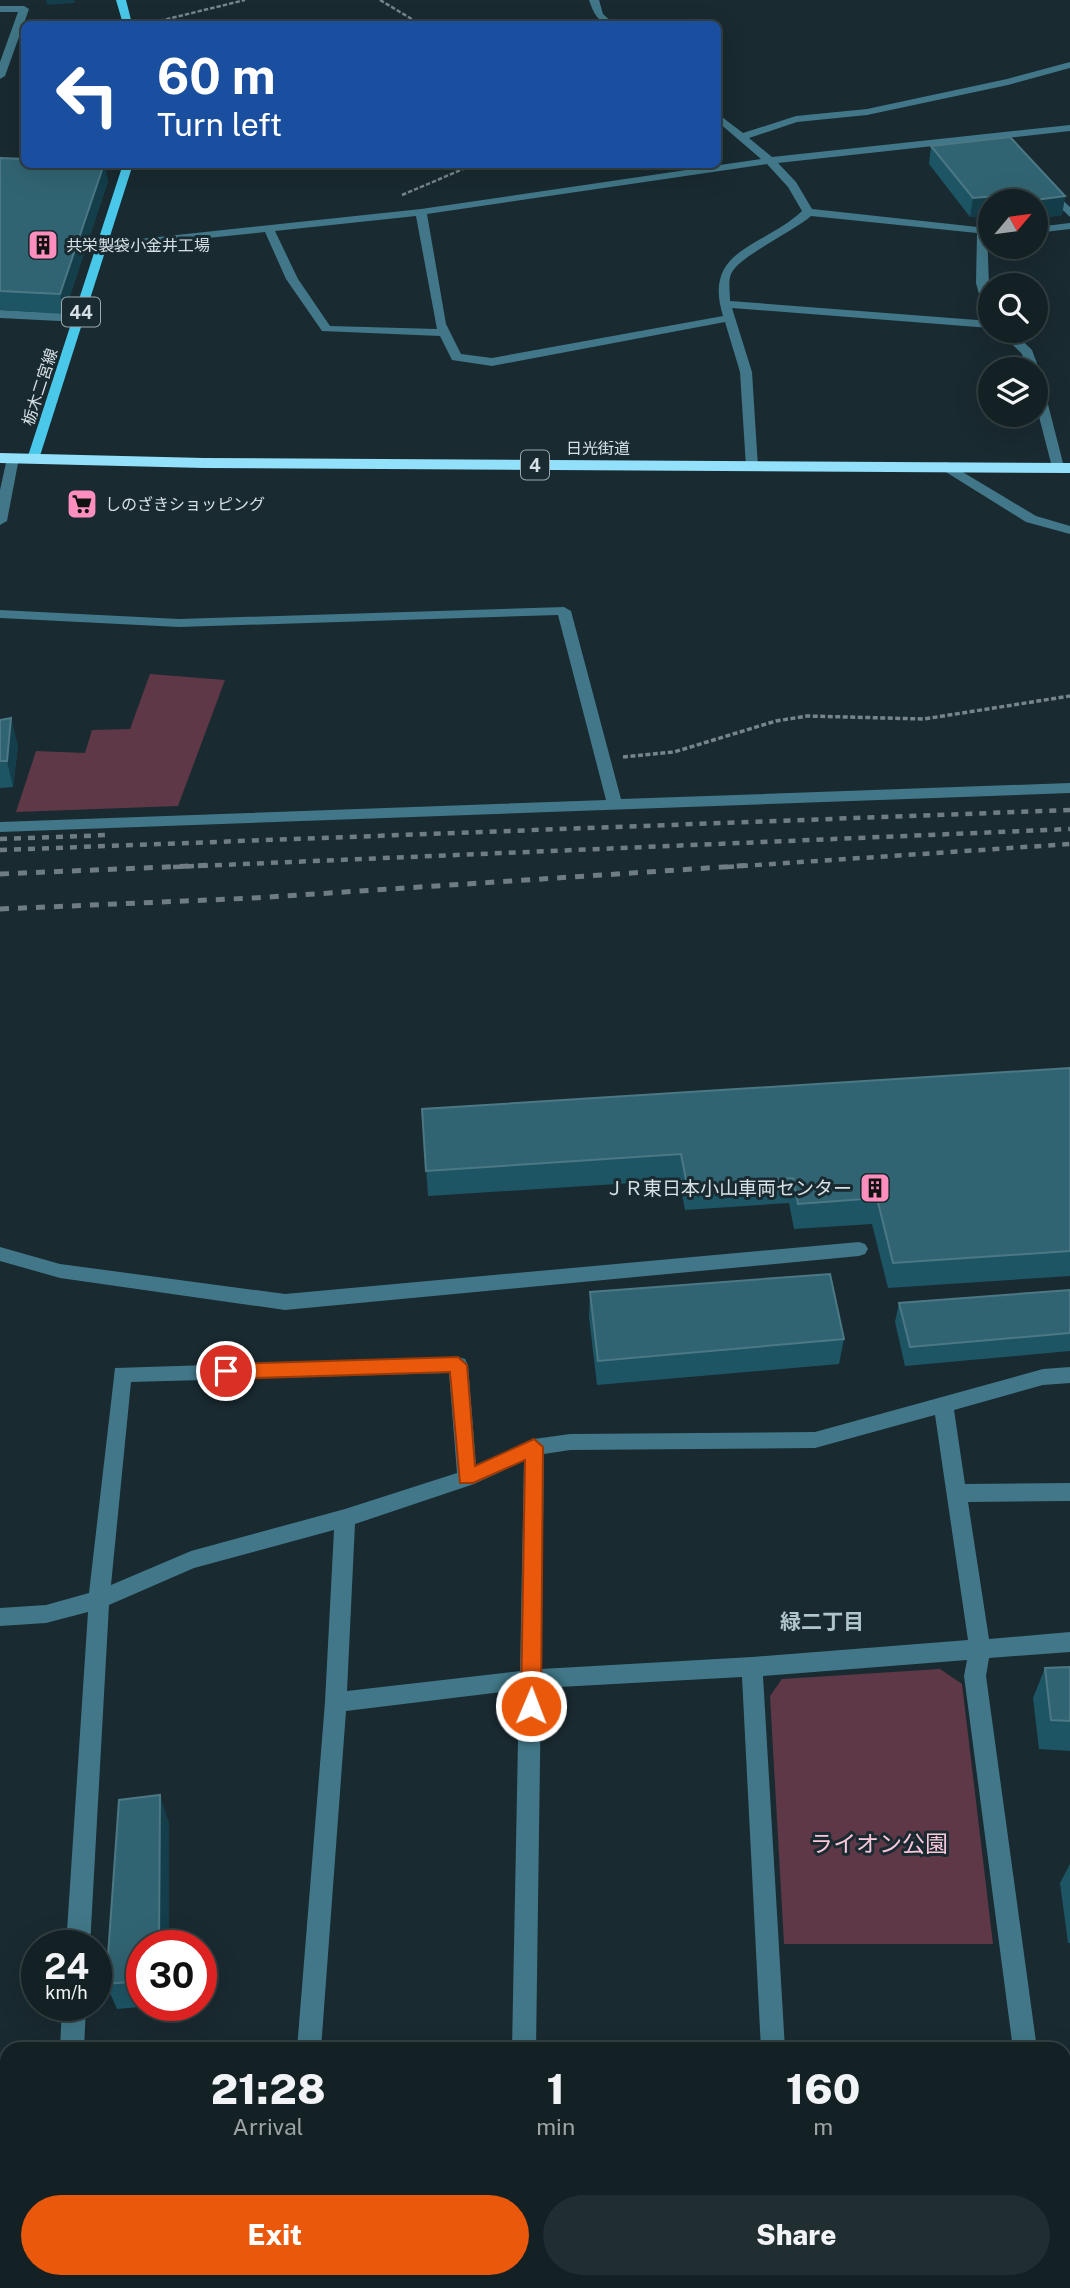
<!DOCTYPE html>
<meta charset="utf-8">
<style>
body{margin:0;font-family:"Public Sans","Noto Sans JP",sans-serif;background:#202d31;color:#f1f3f6;height:100vh;display:flex;flex-direction:column;font-size:26px;white-space:nowrap}
*{box-sizing:border-box;margin:0}
p{font-size:23px;color:#9da3a6}
.icon{flex:none;width:38px;height:38px;fill:none;stroke:currentColor;stroke-width:2;stroke-linecap:round;stroke-linejoin:round}
.map{position:relative;flex:1;overflow:hidden}
.panel{position:absolute;left:0px;top:2042px;width:1071px;height:247px;display:flex;flex-direction:column;background:#132024;border-radius:21px 21px 0 0;box-shadow:0 7px 28px #0002,0 0 0 2px #323e41}
.panel>*{flex:none}
.hud{position:absolute;left:21px;top:21px;width:700px;height:147px;border-radius:10px;box-shadow:0 7px 28px #0002,0 0 0 2px #323e41;background:#1a4fa0;color:#fff;overflow:hidden}
.needle{width:46px;rotate:61deg}
.fabs{position:absolute;left:978px;top:189px;display:grid;gap:14px}
.fabs a{display:grid;place-items:center;width:70px;height:70px;border-radius:50%;background:#132024;box-shadow:0 7px 28px #0002,0 0 0 2px #323e41;font-size:35px}
.speed{position:absolute;left:21px;top:1930px;display:flex;gap:14px;font-size:35px;font-weight:700;text-align:center}
.speed>*{display:grid;place-content:center;width:91px;height:91px;border-radius:50%;background:#132024;box-shadow:0 7px 28px #0002,0 0 0 2px #323e41;line-height:1}
.speed small{font-size:18px;font-weight:400}
.speed .limit{border:10px solid #d22;background:#fff;color:#111}
.pin{position:absolute;display:grid;place-items:center;width:60px;height:60px;color:#fff;margin:-30px;border:4px solid #fff;border-radius:50%;box-shadow:0 2px 7px #0007}
.me{position:absolute;width:77px;margin:-38px;rotate:1deg;stroke-linejoin:round;filter:drop-shadow(0 0 5px #0008)}
.turn{display:flex;align-items:center;gap:24px;height:147px;padding:0 21px;font-size:32px}
.turn .icon{width:91px;height:91px;stroke-width:2.5}
.turn b{display:block;font-size:49px;line-height:60px}
.eta{display:flex;justify-content:space-evenly;align-items:center;height:119px;text-align:center}
.eta b{font-size:42px;font-weight:800;line-height:49px}
.button{display:flex;gap:14px;margin-top:auto;padding:14px 21px}
.button a{flex:1;height:80px;border-radius:42px;background:#ea580c;color:#fff;font-size:28px;font-weight:800;line-height:80px;text-align:center}
.button a+a{background:#202d31;color:#f1f3f6}
.map>svg:first-child{display:block}
.green{fill:#5e3847}
.lines{fill:none;stroke-linecap:round;stroke-linejoin:round}
.path-far1{stroke:#77858a;stroke-width:2.5;stroke-dasharray:4.5 2;stroke-linecap:butt}
.path{stroke:#77858a;stroke-width:3.5;stroke-dasharray:5 2.5;stroke-linecap:butt}
.minor{fill:#417788;fill-rule:evenodd}
.major{fill:#4ac8ea;fill-rule:evenodd}
.highway{fill:#92e0f9;fill-rule:evenodd}
.rail-far1{stroke:#6f7d82;stroke-width:4.5;stroke-dasharray:7 7;stroke-linecap:butt}
.rail{stroke:#6f7d82;stroke-width:5;stroke-dasharray:9 9;stroke-linecap:butt}
.wall{fill:#1d5565}
.shaded-wall{fill:#133e4a}
.building{fill:#316472;stroke:#4b7884;stroke-width:2}
.route{fill:#ea580c;stroke:#983908;stroke-width:2}
.labels{text-anchor:middle;dominant-baseline:central;stroke-width:6;stroke-linejoin:round;paint-order:stroke}
.far-poi-label{font-size:16px;fill:#d6e0e4;stroke:#192a30;text-anchor:start}
.far-street-label{font-size:16px;fill:#d6e0e4;stroke:#192a30}
.shield{fill:#192a30;stroke:#9da9ae;stroke-width:2}
.shield-label{font-size:18px;font-weight:bold;fill:#d6e0e4}
.poi-label{font-size:19px;fill:#d6e0e4;stroke:#192a30;text-anchor:end}
.neighbourhood-label{font-size:21px;font-weight:bold;fill:#b0c5cc;stroke:#192a30}
.near-park-label{font-size:23px;fill:#fcc7da;stroke:#192a30}
</style>
<div class="map">
<svg width="1070" height="2288" viewBox="0 0 1070 2288">
<rect width="100%" height="100%" fill="#192a30"/>
<g class="green">
<path d="M150,674L225,680L178,806L16,812L36,751L85,753L92,730L130,729Z"/>
<path d="M940,1669L962,1684L993,1944H784L770,1696L782,1679Z"/>
</g>
<g class="lines">
<g class="path-far1">
<path d="M380,0L420,24"/>
<path d="M147,24L245,0"/>
<path d="M402,195L475,164"/>
</g>
<path class="path" d="M623,757L674,752L776,721L807,716L924,719L1070,696"/>
<g class="minor">
<path d="M589,0H599L603,14L614,24C598,24 594,14 589,0Z"/>
<path d="M0,6H24L29,9L5,76L0,79V62L18,12H0Z"/>
<path d="M1070,62V68L1008,85L867,115L797,122L749,138L772,157L1070,125V131L778,163L796,182L812,209L987,228L990,315L984,312L976,283L977,233L811,216C793,232 739,256 731,274C728,282 730,291 730,301L990,321V328L732,308L752,372L758,467L752,471L746,467L740,372L725,322L492,366L452,360L440,336L322,331L286,279L265,232L102,249L96,246L102,243L421,209L761,159L718,122V114L743,133L796,116L867,109L1007,79ZM767,164L788,187L802,211C763,248 702,248 723,316L492,358L461,354L446,324L427,214ZM416,216L437,329L330,326L298,279L275,231Z"/>
<path d="M1047,186L1070,207V217L1043,191V187Z"/>
<path d="M1070,223V229L1036,233V227Z"/>
<path d="M0,310L79,314L85,318L79,322L0,318Z"/>
<path d="M999,331H1012L1032,350L1039,369L1037,372L1027,369L1022,354Z"/>
<path d="M1036,377L1042,381L1064,467L1063,470L1052,467L1036,405Z"/>
<path d="M13,454L19,458L7,521L0,525V490L7,458Z"/>
<path d="M946,462L1036,516L1070,526V534L1026,522L941,469V463Z"/>
<path d="M564,607L571,611L621,799L1070,783V793L0,832V822L606,800L558,615L179,627L0,618V610L179,619Z"/>
<path d="M859,1242L865,1244L868,1249L865,1254L859,1256L285,1310L60,1278L0,1261V1247L60,1264L285,1294Z"/>
<path d="M458,1357L465,1359L468,1365L476,1465L534,1439L570,1434L815,1432L1043,1369L1070,1367V1383L1043,1385L954,1410L965,1484L1070,1483V1501L968,1502L989,1639L1070,1632V1652L989,1658L986,1676L1037,2049H1013L964,1676L967,1660L763,1676L785,2049H761L742,1677L541,1688L536,2049H512L519,1690L346,1711L321,2049H297L325,1702L334,1530L194,1568L109,1605L90,1946H66L88,1612L46,1623L0,1626V1608L46,1605L89,1593L115,1368ZM449,1373L457,1473L345,1509L191,1551L111,1585L131,1382ZM935,1415L968,1640L752,1657L541,1669L544,1454L570,1450L815,1448ZM524,1461L520,1671L347,1691L355,1524L474,1484Z"/>
<path d="M62,2006H86L84,2049H60Z"/>
<path d="M0,2110L7,2112V2136L0,2134Z"/>
<path d="M1064,2273L1069,2288H1043L1042,2282H1064Z"/>
<rect x="278" y="2282" width="26" height="6"/>
<path d="M773,2282H877L880,2288H776Z"/>
</g>
<g class="major">
<path d="M116,0H126L132,24H123Z"/>
<path d="M123,164H133L39,459L29,462L27,459Z"/>
</g>
<path class="highway" d="M0,453L204,458L1070,463V473L204,468L0,463Z"/>
<g class="rail-far1">
<path d="M0,839L108,835"/>
<path d="M0,850L1070,810"/>
<path d="M173,867L1070,829"/>
<path d="M727,867L1070,844"/>
</g>
<g class="rail">
<path d="M0,874L215,865"/>
<path d="M0,909L254,898L753,865"/>
</g>
</g>
<g class="wall">
<path d="M1010,137L1065,196L1062,215L1036,219V201H990V215L970,217L929,164L931,146Z"/>
<path d="M0,158L108,181L64,314L0,310Z"/>
<path d="M0,720L18,745L13,787L0,788Z"/>
<path d="M1070,1068V1276L888,1288L872,1224L794,1229L789,1203L685,1210L679,1180L428,1196L422,1109Z"/>
<path d="M1070,1290V1351L905,1366L895,1322L899,1303Z"/>
<path d="M590,1292L844,1339L839,1364L597,1385L589,1317Z"/>
<path d="M1070,1667V1751L1039,1749L1033,1698L1045,1668Z"/>
<path d="M169,1823V1946H142V2006H151L117,2009L106,1984Z"/>
<path d="M1070,1864V1943H1068L1060,1883Z"/>
</g>
<g class="shaded-wall">
<path d="M46,0H74L75,3L47,5Z"/>
<path d="M104,164H105L108,181L64,314L60,294Z"/>
<path d="M996,196L995,201H990V215L970,217L973,198Z"/>
<path d="M1065,196L1062,215L1036,219V201H1028Z"/>
<path d="M11,718L18,745L13,787L7,761Z"/>
<path d="M160,1795L169,1823V1946H159Z"/>
<path d="M136,2282H148L146,2288H134Z"/>
</g>
<g class="building">
<path d="M1010,137L1065,196L1028,201H1003L996,196L973,198L931,146Z"/>
<path d="M0,158L24,159V164H104L60,294L0,291Z"/>
<path d="M11,718L7,761H0V720Z"/>
<path d="M1070,1068V1251L893,1263L877,1198L798,1204L793,1178L687,1185L681,1154L426,1171L422,1109Z"/>
<path d="M830,1274L844,1339L598,1361L590,1292Z"/>
<path d="M1070,1290V1333L910,1347L899,1303Z"/>
<path d="M1070,1667V1721L1051,1720L1045,1668Z"/>
<path d="M160,1795L159,1946H142V1981L106,1984L119,1800Z"/>
<path d="M7,2157V2282H136L134,2288H0V2176Z"/>
</g>
<path class="route" d="M458,1357L467,1365L475,1466L534,1439L543,1447L541,1706L538,1712L531,1715L524,1712L521,1706L525,1460L473,1483H460L450,1372L226,1379L217,1371L226,1364Z"/>
<defs>
<g id="building-square" transform="scale(1.575)"><rect x="-9" y="-9" width="18" height="18" rx="4" fill="#fe8ebd" stroke="#192a30"/><path d="M-4-6H4V6H1V3H-1V6H-4ZM-2.5-4.3h1.7v1.8h-1.7ZM.8-4.3h1.7v1.8H.8ZM-2.5-1h1.7V.8h-1.7ZM.8-1h1.7V.8H.8Z" fill="#111"/></g>
<g id="supermarket-square" transform="scale(1.575)"><rect x="-9" y="-9" width="18" height="18" rx="4" fill="#fe8ebd" stroke="#192a30"/><path d="M-6-5.5h2.5l.6 2H6L4.5 2H-2.5L-4.4-4H-6ZM-1.5 3.2a1.3 1.3 0 1 0 .1 0ZM3 3.2a1.3 1.3 0 1 0 .1 0Z" fill="#111"/></g>
</defs>
<g fill-rule="evenodd">
<use href="#building-square" x="43" y="245"/>
<use href="#supermarket-square" x="82" y="504"/>
<use href="#building-square" x="875" y="1188"/>
</g>
<g class="labels">
<g class="far-poi-label">
<text x="66" y="245">共栄製袋小金井工場</text>
<text x="105" y="504">しのざきショッピング</text>
</g>
<g class="far-street-label">
<text transform="translate(40 387) rotate(-72)">栃木二宮線</text>
<text x="598" y="448">日光街道</text>
</g>
<g class="shield">
<rect x="62" y="297.5" width="38" height="29" rx="5"/>
<rect x="521" y="450.5" width="28" height="29" rx="5"/>
</g>
<g class="shield-label">
<text x="81" y="312">44</text>
<text x="535" y="465">4</text>
</g>
<g class="poi-label">
<text x="852" y="1188">ＪＲ東日本小山車両センター</text>
</g>
<g class="neighbourhood-label">
<text x="822" y="1621">緑二丁目</text>
</g>
<g class="near-park-label">
<text x="879" y="1843">ライオン公園</text>
</g>
</g>
</svg>
<div class="fabs">
<a><svg class="needle" viewBox="-14 -14 28 28"><path d="M0-13l5 13h-10z" fill="#e53935"/><path d="M0 13l5-13h-10z" fill="#9da3a6"/></svg></a>
<a><svg class="icon" aria-label="search" viewBox="0 0 24 24"><circle cx="10" cy="10" r="6"/><path d="M15 15l6 6"/></svg></a>
<a><svg class="icon" aria-label="layers" viewBox="0 0 24 24"><path d="M12 4l9 5-9 5-9-5zM3 14l9 5 9-5"/></svg></a>
</div>
<div class="speed"><div>24<small>km/h</small></div><div class="limit">30</div></div>
<div class="pin" style="left:226px;top:1371px;background:#d93025"><svg class="icon" aria-label="arrive" viewBox="0 0 24 24"><path d="M6 21V4h12l-3 4 3 4H6"/></svg></div>
<svg class="me" style="left:531px;top:1706px" viewBox="-20 -20 40 40"><circle r="17" fill="#ea580c" stroke="#fff" stroke-width="3"/><path d="M0-11L8 9 0 5-8 9z" fill="#fff"/></svg>
<div class="hud">
<div class="turn"><svg class="icon" aria-label="left" viewBox="0 0 24 24"><path d="M17 20v-9H6M10 6l-5 5 5 5"/></svg><div><b>60 m</b>Turn left</div></div>
</div>
<section class="panel">
<div class="eta">
<div><b>21:28</b><p>Arrival</p></div>
<div><b>1</b><p>min</p></div>
<div><b>160</b><p>m</p></div>
</div>
<div class="button"><a>Exit</a><a>Share</a></div>
</section>
</div>
